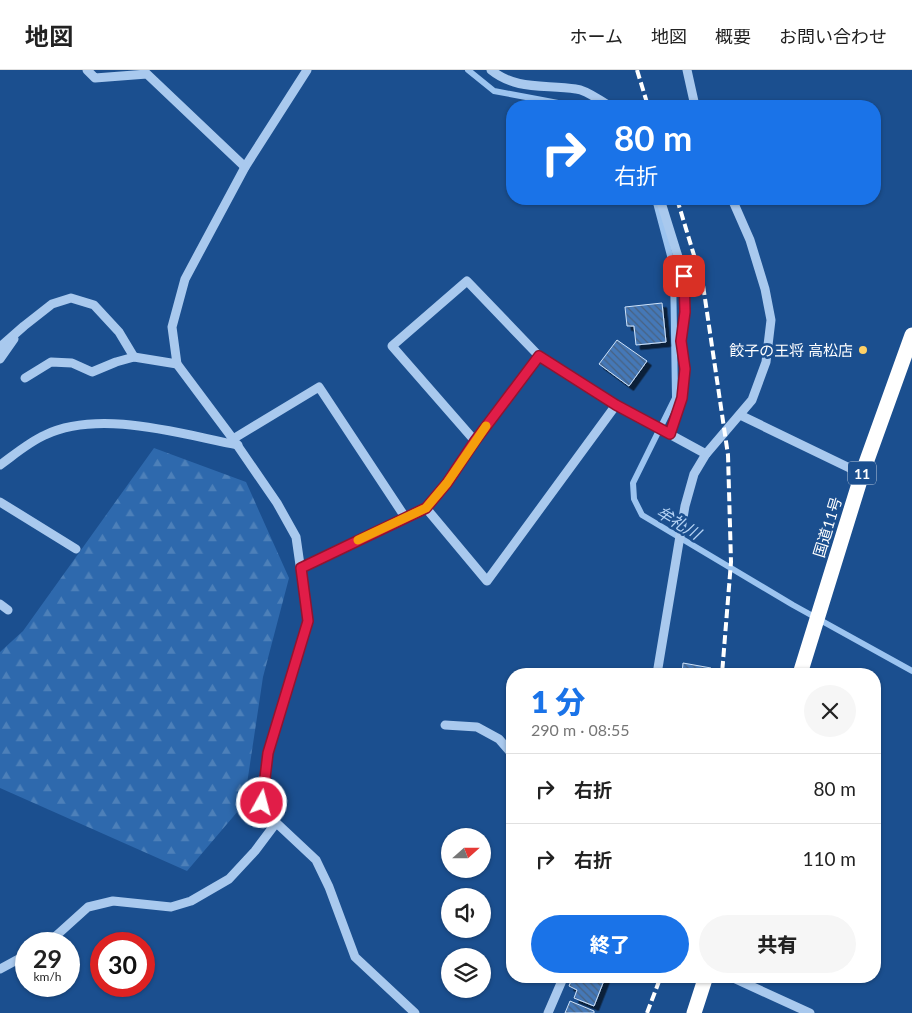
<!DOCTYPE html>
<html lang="ja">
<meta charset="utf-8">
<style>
body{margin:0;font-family:Lato,"Noto Sans JP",sans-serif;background:#f6f6f6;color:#222;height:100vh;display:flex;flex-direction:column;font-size:19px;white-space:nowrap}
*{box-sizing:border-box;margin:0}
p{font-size:16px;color:#767676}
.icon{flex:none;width:28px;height:28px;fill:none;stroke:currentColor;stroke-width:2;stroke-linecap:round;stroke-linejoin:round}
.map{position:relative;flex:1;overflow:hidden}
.details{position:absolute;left:506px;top:598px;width:375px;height:315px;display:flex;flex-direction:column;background:#fff;border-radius:20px;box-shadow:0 1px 4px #0004}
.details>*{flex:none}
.guide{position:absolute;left:506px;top:30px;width:375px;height:105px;border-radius:20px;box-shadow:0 1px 4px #0004;background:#1a73e8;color:#fff;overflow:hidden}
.needle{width:32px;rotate:69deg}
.buttons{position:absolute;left:441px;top:758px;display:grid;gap:10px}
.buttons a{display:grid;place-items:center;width:50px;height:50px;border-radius:50%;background:#fff;box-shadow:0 1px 4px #0004;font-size:25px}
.speed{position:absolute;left:15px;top:862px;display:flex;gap:10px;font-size:25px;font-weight:700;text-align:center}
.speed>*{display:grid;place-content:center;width:65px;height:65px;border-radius:50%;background:#fff;box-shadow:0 1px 4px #0004;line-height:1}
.speed small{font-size:12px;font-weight:400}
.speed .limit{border:8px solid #d22;background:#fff;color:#111}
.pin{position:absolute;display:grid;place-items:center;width:42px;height:42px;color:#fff;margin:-21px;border-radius:10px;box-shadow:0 2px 8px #0006}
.me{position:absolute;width:55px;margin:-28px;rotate:7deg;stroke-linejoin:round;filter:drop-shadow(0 0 4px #0008)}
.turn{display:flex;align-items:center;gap:18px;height:105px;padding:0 25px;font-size:22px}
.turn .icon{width:65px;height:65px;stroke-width:2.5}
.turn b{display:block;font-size:35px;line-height:42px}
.round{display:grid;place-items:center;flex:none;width:52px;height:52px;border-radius:26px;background:#f6f6f6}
.headline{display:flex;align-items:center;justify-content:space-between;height:85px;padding:0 25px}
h1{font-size:30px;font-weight:800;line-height:38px;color:#1a73e8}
.cta{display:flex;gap:10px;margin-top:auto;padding:10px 25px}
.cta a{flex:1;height:58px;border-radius:30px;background:#1a73e8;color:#fff;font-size:20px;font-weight:800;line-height:58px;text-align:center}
.cta a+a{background:#f6f6f6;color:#222}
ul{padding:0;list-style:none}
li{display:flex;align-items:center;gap:15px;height:70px;padding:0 25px;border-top:1px solid #e0e0e0}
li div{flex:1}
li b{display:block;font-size:19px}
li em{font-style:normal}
header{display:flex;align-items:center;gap:30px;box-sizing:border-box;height:70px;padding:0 25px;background:#fff;border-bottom:1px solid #e0e0e0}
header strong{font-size:24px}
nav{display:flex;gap:28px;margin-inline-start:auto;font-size:18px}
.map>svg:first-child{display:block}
.forest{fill:url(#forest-firs)}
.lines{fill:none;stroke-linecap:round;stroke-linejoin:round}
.stream{stroke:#9cc4f0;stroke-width:6}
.building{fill:url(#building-back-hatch);stroke:#cfe3fa;filter:url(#shadow)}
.minor{stroke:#a9c9ee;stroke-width:9}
.highway{stroke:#fff;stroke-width:15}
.rail{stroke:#fff;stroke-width:4;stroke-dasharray:9 4;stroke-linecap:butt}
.route-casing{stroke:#92132f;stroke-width:12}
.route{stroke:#e11d48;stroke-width:9}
.slow{stroke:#f59e0b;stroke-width:9}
.poi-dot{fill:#ffd166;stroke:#1b4f8f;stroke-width:2}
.labels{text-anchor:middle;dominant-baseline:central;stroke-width:5;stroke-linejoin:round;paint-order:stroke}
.shield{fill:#1b4f8f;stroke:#bbcadd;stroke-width:1}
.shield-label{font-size:14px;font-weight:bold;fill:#fff}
.poi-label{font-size:15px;fill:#fff;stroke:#1b4f8f;text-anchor:end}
.street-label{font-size:15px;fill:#fff;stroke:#1b4f8f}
.water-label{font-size:16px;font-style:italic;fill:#b5d3f5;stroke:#1b4f8f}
</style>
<header>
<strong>地図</strong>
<nav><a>ホーム</a><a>地図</a><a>概要</a><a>お問い合わせ</a></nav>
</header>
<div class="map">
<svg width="912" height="943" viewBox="0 0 912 943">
<defs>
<pattern id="forest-firs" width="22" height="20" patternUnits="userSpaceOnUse" patternTransform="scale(1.25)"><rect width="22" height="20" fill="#2e69ad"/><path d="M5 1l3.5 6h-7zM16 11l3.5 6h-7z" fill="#4d80b9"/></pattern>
<pattern id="building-back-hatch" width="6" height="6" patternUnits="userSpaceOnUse" patternTransform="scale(1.25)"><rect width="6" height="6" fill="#4478b7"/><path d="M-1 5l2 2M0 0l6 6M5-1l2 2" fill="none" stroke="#486282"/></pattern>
<filter id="shadow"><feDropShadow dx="4.5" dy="4.5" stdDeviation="0" flood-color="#0009"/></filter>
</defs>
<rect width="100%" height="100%" fill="#1b4f8f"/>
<path class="forest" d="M154,378L246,412L289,508L263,607L244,734L187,801L0,718V582L23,561Z"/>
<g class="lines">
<g class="stream">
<path d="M468,0L494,21L574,36"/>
<path d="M655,129L673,197L675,328L633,413L634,429L642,445L793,535L912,601"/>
</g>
</g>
<g class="building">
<path d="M662,233L666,272L636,275L634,256H627L625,237Z"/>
<path d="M617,270L647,291L629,316L599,294Z"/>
<path d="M683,593L711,598L710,604H682Z"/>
<path d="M573,906H600L605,908L594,936L574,928L577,920L569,916Z"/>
<path d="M570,931L594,941V943H565Z"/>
</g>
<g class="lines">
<g class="minor">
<path d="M87,0L95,8L147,4L245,97"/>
<path d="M307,0L245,97L185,209L172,257L177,294L233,369L277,433L296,467L308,551L268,683L263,733L268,745L316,790L329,817L355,887L415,943"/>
<path d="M491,0C517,21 545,14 576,19C587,20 600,31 610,36"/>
<path d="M687,0L695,36"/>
<path d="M660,129L684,206L685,242L681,271L685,299L682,328L670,364"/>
<path d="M0,277L24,256L52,234L71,228L94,235L119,262L134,287"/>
<path d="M0,289L14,269"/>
<path d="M25,308L51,292L72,293L92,302L116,292L134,287L177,294"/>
<path d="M740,345L862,404"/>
<path d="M233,369L319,317L405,447"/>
<path d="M475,371L392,276L467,211L539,286L616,335L706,384"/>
<path d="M0,395C14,385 29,372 45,365C100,339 180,364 238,375"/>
<path d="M0,432L76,479"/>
<path d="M426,438L487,511L616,335"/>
<path d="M301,498L426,438L447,413L475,371L539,286"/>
<path d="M0,534L8,540"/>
<path d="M657,604L685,436L694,404L706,384L752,330L766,292L771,250L765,219L750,170L732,129"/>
<path d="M445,655L477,657L499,669L512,684"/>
<path d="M47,874L88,837L113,831L171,837L191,831L229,809L255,781L276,753"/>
<path d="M0,899L26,885"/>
<path d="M729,906L810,943"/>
<path d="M548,943L564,906"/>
</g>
<g class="highway">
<path d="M800,604L862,404L912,265"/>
<path d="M694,943L706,906"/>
</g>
<g class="rail">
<path d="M637,0L648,36"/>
<path d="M677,129L703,215L728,385L731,492L722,604"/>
<path d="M647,943L661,906"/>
</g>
</g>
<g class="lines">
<g class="route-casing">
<path id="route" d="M262,733L268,683L308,551L301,498L426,438L447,413L475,371L539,286L616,335L670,364L682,328L685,299L681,271L685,242L684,206"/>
</g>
<use href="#route" class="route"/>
<path class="slow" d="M358,470L426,438L447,413L486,356"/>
</g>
<circle class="poi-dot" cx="863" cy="280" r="5"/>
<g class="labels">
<rect class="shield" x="848" y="391.5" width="28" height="23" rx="4"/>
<g class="shield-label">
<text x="862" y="403">11</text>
</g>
<g class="poi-label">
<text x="853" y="280">餃子の王将 高松店</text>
</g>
<g class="street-label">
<text transform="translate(827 457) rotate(-73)">国道11号</text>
</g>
<g class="water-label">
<text transform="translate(679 452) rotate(31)">牟礼川</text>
</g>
</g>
</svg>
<div class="buttons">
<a><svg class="needle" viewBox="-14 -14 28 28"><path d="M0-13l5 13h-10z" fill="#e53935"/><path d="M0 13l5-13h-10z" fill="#767676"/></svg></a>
<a><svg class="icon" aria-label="sound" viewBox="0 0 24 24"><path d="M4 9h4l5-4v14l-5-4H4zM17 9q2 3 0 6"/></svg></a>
<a><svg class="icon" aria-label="layers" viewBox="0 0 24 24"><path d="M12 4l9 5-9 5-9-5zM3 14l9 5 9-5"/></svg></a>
</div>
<div class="speed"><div>29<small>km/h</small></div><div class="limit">30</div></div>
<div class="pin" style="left:684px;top:206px;background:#d93025"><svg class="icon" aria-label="arrive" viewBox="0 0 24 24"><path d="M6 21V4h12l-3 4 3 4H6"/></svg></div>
<svg class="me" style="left:262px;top:733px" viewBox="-20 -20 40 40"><circle r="17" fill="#e11d48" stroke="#fff" stroke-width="3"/><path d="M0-11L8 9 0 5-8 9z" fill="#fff"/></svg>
<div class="guide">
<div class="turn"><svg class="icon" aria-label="right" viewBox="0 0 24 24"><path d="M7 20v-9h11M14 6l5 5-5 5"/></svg><div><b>80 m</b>右折</div></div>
</div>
<section class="details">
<div class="headline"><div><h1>1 分</h1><p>290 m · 08:55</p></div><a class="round"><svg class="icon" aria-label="close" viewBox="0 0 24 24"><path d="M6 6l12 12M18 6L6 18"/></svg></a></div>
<ul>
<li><svg class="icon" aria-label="right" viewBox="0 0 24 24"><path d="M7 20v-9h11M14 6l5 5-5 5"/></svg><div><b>右折</b></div><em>80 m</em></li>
<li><svg class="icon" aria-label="right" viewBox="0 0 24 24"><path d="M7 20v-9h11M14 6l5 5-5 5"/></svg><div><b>右折</b></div><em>110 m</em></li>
</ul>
<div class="cta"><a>終了</a><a>共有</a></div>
</section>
</div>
